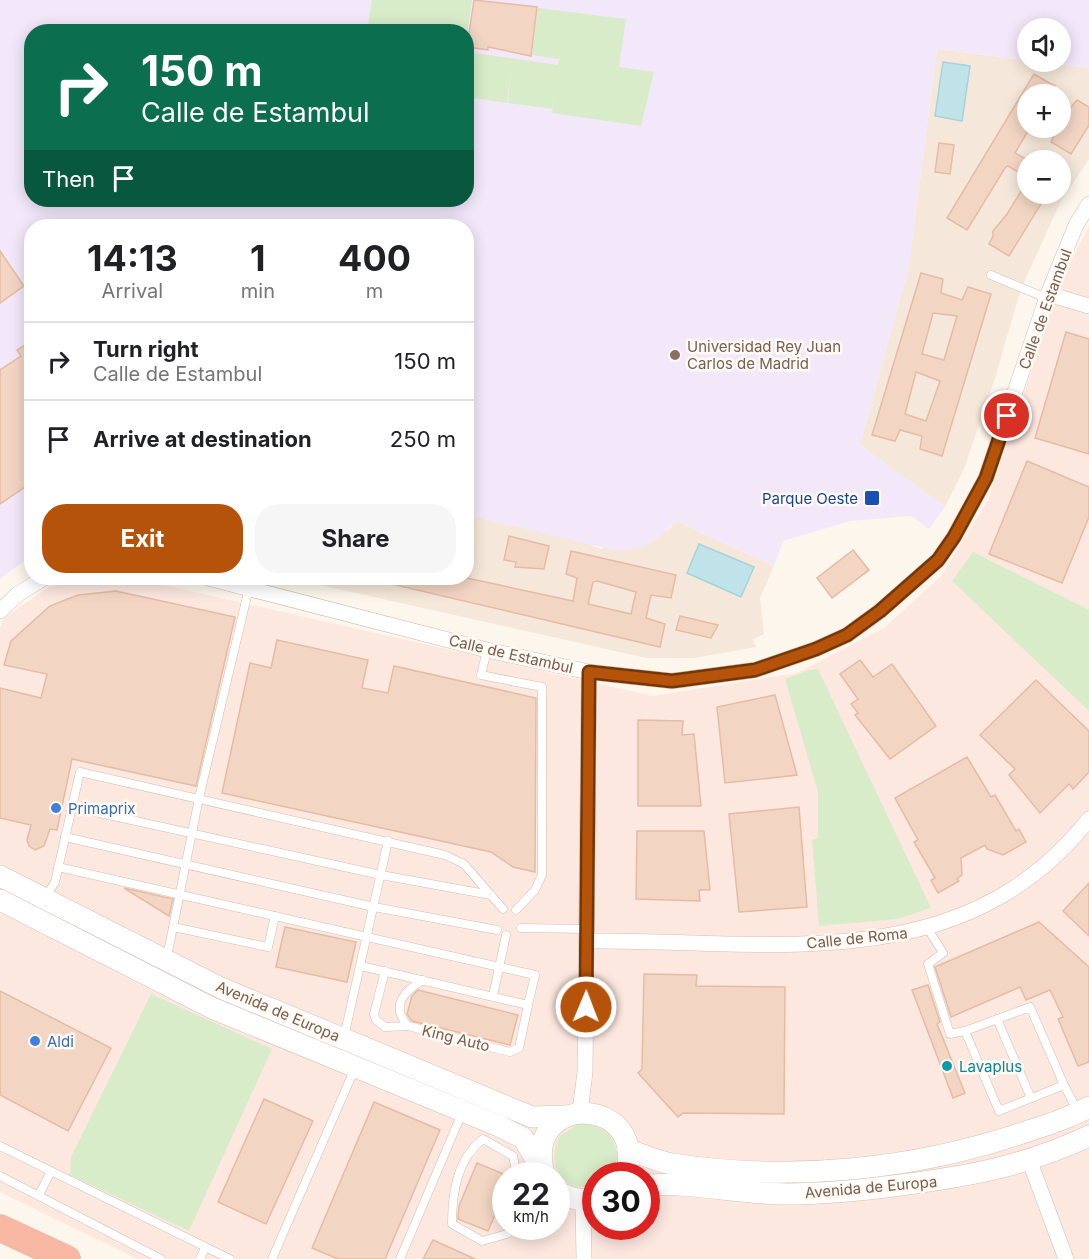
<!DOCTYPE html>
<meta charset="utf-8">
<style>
body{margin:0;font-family:Inter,sans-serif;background:#f6f6f6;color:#202124;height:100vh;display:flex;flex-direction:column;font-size:22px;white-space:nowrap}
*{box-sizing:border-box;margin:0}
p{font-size:20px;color:#757577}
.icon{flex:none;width:33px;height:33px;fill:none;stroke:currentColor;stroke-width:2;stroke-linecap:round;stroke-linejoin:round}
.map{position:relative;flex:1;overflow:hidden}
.drawer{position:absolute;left:24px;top:219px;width:450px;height:366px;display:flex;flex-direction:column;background:#fff;border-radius:24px;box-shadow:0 3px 15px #0003}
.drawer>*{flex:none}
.hud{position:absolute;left:24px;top:24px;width:450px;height:183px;border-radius:24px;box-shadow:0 3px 15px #0003;background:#0b6e4f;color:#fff;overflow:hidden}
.fabs{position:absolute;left:1017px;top:18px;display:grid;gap:12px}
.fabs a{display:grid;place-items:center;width:54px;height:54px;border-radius:50%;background:#fff;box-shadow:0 3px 15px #0003;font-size:30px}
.speed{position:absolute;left:492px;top:1162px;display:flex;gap:12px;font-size:30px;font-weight:700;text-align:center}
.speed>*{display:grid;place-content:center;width:78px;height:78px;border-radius:50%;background:#fff;box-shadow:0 3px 15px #0003;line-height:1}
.speed small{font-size:15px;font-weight:400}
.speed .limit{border:9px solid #d22;background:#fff;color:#111}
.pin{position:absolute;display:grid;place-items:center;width:51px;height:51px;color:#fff;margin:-26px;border:3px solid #fff;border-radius:50%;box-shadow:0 2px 6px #0007}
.me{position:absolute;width:66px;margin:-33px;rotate:1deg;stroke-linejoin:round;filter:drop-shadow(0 0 4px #0008)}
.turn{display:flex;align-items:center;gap:21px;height:126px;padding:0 18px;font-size:27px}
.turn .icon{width:78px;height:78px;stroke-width:2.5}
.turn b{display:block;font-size:42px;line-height:51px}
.then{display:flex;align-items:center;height:57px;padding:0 18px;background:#0003;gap:12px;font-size:22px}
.eta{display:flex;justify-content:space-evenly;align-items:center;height:102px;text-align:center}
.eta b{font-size:36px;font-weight:700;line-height:42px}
.button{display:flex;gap:12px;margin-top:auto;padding:12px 18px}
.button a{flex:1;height:69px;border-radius:24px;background:#b45309;color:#fff;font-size:24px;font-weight:700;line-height:69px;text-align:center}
.button a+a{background:#f6f6f6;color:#202124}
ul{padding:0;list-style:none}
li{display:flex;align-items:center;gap:18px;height:78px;padding:0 18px;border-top:2px solid #e0e0e0}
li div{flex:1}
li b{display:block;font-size:22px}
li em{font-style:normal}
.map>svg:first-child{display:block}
.residential{fill:#f5e8da;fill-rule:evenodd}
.commercial{fill:#fde8e0;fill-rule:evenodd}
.education{fill:#f3e8fa;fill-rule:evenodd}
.green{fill:#d8ecc9}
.water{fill:#bfe3e8;stroke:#a5d3da;stroke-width:1.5}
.building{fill:#f3d5c3;stroke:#e6bba3;stroke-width:1.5;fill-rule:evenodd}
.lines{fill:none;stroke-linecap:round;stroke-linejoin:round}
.lane-casing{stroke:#d1beb0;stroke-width:9}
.street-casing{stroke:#d1beb0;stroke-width:16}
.secondary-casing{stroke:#d6c0b0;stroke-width:22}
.highway-casing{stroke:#dad1cd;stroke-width:28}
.lane{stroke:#fff;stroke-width:8}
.street{stroke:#fff;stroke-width:15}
.secondary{stroke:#fff;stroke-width:21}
.highway{stroke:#f7b7a3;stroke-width:27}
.route-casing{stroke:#753606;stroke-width:15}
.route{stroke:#b45309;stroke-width:10}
.education-dot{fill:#8d6e63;stroke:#fffaf3;stroke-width:2}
.transit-dot{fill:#1a4fb4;stroke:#fffaf3;stroke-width:2}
.shop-dot{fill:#3f7fe0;stroke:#fffaf3;stroke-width:2}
.culture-dot{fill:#0f9aa8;stroke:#fffaf3;stroke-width:2}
.labels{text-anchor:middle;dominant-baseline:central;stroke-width:5;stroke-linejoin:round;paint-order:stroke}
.street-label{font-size:15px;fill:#7a5c4d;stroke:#fffaf3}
.education-label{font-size:15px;fill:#785e54;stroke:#fffaf3;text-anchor:start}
.transit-label{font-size:15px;fill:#164399;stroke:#fffaf3;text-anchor:end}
.shop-label{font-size:15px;fill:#366cbe;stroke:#fffaf3;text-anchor:start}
.culture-label{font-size:15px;fill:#0d838f;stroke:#fffaf3;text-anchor:start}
</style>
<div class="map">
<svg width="1089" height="1259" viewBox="0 0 1089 1259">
<rect width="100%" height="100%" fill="#fdf6ec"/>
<g class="residential">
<path d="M937,49L1089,68V159L1060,203L1021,289L995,378L964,469L945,507L860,445L909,266ZM1028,94H1060V128H1028ZM1028,160H1060V194H1028Z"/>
<path d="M467,515L585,542L601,549L667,531L676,521L774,566L760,598L764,634L753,639L756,647L695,658H646L289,578H466Z"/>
</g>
<path class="commercial" d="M1089,227V1259H137L0,1192V627L4,618L49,587L95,578H133L653,696L797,673L884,628L941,576L988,500L1066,269ZM506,1176H556V1227H506ZM596,1176H646V1227H596Z"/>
<path class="education" d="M0,0H1089V68L1036,62H1060V28H1028L1027,60L937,49L909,266L860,445L945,507L929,529L911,516L850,521L783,541L774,566L676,521L656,540L638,548L618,551L467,515L466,226H32L31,556L0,579ZM32,32H466V200H32Z"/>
<g class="green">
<path d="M372,0H472L467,36L466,32L367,31Z"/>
<path d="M538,8L626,19L619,67L654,72L641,126L552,113L554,95L552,109L508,103L511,71L507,103L467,97L468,52L558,65L559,59L532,55Z"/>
<path d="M973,552L1089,610V711L952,581Z"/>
<path d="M818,669L931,908L897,919L819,926L812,840L818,838V792L785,679L809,670Z"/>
<path d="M151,994L272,1049L189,1231L70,1175L71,1157Z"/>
<path d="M578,1124C609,1122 626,1147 612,1175L596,1176L594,1188L572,1186C554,1173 550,1157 559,1137Z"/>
</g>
<g class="water">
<path d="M943,62L970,66L962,121L935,116Z"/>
<path d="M699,544L754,567L741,597L687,573Z"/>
</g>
<g class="building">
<path d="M474,0L537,7L531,56L488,47V50L467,47Z"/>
<path d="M1034,74L1055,86L1050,94H1028V131L1015,153L1028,160V178L1008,166L1005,168L967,230L947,218Z"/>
<path d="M1077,100L1089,107V125L1071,154L1051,142L1057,128H1060V106L1068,111Z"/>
<path d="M939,143L954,145L950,174L935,172Z"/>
<path d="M1028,180V194H1047L1009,256L989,244L993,236V231L1007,214Z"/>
<path d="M0,251L24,286L0,303Z"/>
<path d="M921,273L943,279L941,293L962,300L968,287L991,294L942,456L920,449L922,436L900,430L895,441L872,435ZM933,313L957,316L944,360L922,354ZM916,372L940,381L926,421L905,414Z"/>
<path d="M1066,332L1089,339V454L1035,438Z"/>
<path d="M27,344L32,348V482L0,504V370L21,356L17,350Z"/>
<path d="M1027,461L1089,487V517L1062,583L989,554Z"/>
<path d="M509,536L549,546L544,569L515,567L516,562L504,560Z"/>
<path d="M853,550L869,570L832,598L817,578Z"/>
<path d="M571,551L676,575L671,598L651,595L646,618L665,624L660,647L383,582L384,578H467L573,601L577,578L566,574ZM597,581L636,592L631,614L588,604L593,582Z"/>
<path d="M116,591L235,617L196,786L72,759L57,830L50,829L44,846L35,850L29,846L27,840L31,825L0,818V688L41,698L47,674L4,665L11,641L50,606L78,595Z"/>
<path d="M680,616L718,625L711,638L676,630Z"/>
<path d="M277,640L368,660L362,688L388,693L394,666L536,698L535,872L513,867L491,852L222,793L250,663L271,668Z"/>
<path d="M860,660L873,677L892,664L936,726L890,759L855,715L858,713L851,704L858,699L840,674Z"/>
<path d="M1036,680L1089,731V772L1073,789L1069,784L1040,813L1009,775L1015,769L980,735Z"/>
<path d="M775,695L797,775L725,783L717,707Z"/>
<path d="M638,720L683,721L682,735L694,734L701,806H638Z"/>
<path d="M967,757L991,797L995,795L1016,831L1019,829L1026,842L1003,855L987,849L985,845L961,858L962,875L957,879L959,881L938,893L931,880L935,878L914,842L918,840L895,798Z"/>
<path d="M799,807L807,907L739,912L729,814Z"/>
<path d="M637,831H704L710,890H699L700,901L636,899Z"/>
<path d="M1089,883V936L1063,911Z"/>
<path d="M124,888L173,899L169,916Z"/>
<path d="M1039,922L1089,967V1062L1078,1066L1058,1019L1063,1017L1050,990L1026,1000L1020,987L951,1017L935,967Z"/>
<path d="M285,927L356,942L347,982L276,967Z"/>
<path d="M644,974L697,975L696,986L785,987L784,1114L683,1113L678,1117L638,1073L642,1069Z"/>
<path d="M928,985L940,1022L937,1024L965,1093L953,1098L912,990Z"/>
<path d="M418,990L518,1015L510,1045L412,1021L407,1014L412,996Z"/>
<path d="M0,991L111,1048L68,1131L0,1095Z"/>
<path d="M264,1099L313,1121L266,1224L218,1202Z"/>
<path d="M374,1102L440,1130L385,1259H338L312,1248Z"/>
<path d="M477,1163L506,1175V1189L488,1231L458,1219L459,1206Z"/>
<path d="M433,1240L475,1259H423Z"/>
</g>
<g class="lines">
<g class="lane-casing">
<g id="lane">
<path d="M991,275L1046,298"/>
<path d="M487,650L481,675L542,687V875L535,890L516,910"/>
<path d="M72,807L381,875L491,895"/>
<path d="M65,837L374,907L497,930"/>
<path d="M58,867L535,975L528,1005L361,966"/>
<path d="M45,898L55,882L80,772L445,855L464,864L503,909"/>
<path d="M173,927L268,947L275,916"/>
<path d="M521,928L588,929"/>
<path d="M928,929L943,953L928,964L950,1034L965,1031"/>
<path d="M167,957L199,798L249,588"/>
<path d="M385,971L374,1014L376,1020L385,1027L408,1026"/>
<path d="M423,980C404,991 390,1006 408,1026L510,1052L519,1048L528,1005"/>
<path d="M493,996L506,935"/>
<path d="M997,1019L1031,1098"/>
<path d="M344,1037L388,841"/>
<path d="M1064,1085L999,1111L965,1031L1030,1007L1064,1085L1078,1112"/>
<path d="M0,1146L230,1259"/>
<path d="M0,1176L161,1259"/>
<path d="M39,1195L50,1173"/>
<path d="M507,1234L482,1241L452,1224C452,1193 457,1159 483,1139L513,1156L517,1176"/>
<path d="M200,1259L205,1248"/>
<path d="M272,1259L355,1068"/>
<path d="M400,1259L462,1113"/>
</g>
</g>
<g class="street-casing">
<g id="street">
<path d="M1048,294L1089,306"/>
<path d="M208,578L487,650L589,672L672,681L755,670L816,649L847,635L880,611L938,560L954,537L986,478L1048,294L1076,225L1089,204"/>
<path d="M0,611L18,594L44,578"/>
<path d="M587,941C767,939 961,981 1089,819"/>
<path d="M580,1112L585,1072L589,672"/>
<path d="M1030,1162L1066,1259"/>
<path d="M583,1200L584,1259"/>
</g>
</g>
<g class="secondary-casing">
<g id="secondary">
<path d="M0,876L221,988L532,1117L566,1116"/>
<path d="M0,900L212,1008L499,1126L523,1138L542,1169"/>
<path d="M628,1150C642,1154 657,1161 672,1164C789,1182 913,1170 1025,1132C1047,1125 1069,1118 1089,1107"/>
<path d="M543,1170C526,1089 651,1098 625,1176"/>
<path d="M646,1185C694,1182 740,1194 787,1194C825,1194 863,1190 901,1185C970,1176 1025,1166 1089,1136"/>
<path d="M556,1190C569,1199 580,1201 596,1199"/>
</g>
</g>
<g class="highway-casing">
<path id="highway" d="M0,1228L67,1259"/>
</g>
<use href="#lane" class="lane"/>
<use href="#street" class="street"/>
<use href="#secondary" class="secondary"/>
<use href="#highway" class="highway"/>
</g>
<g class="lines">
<g class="route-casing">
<path id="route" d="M586,1007L589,672L672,681L755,670L816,649L847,635L880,611L938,560L954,537L986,478L1007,416"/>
</g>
<use href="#route" class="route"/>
</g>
<circle class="education-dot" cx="675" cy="355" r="6"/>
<rect class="transit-dot" x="864" y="490" width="16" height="16" rx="3"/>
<g class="shop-dot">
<circle cx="56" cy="808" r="6"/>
<circle cx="35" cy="1041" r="6"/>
</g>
<circle class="culture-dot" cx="947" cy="1066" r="6"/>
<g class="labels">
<g class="street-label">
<text transform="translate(1045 309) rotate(-70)">Calle de Estambul</text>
<text transform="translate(511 654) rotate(13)">Calle de Estambul</text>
<text transform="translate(857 938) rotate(-6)">Calle de Roma</text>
<text transform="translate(278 1011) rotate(23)">Avenida de Europa</text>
<text transform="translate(456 1038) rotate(14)">King Auto</text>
<text transform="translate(871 1187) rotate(-5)">Avenida de Europa</text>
</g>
<g class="education-label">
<text x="687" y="346">Universidad Rey Juan<tspan x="687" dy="17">Carlos de Madrid</tspan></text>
</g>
<g class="transit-label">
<text x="858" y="498">Parque Oeste</text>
</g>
<g class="shop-label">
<text x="68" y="808">Primaprix</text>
<text x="47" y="1041">Aldi</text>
</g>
<g class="culture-label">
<text x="959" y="1066">Lavaplus</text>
</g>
</g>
</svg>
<div class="fabs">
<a><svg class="icon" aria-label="sound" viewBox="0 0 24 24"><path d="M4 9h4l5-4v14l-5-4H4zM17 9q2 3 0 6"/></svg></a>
<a>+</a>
<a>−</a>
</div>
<div class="speed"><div>22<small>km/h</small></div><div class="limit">30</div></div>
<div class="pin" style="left:1007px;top:416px;background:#d93025"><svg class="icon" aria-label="arrive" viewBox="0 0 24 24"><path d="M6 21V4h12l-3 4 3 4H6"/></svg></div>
<svg class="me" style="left:586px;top:1007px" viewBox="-20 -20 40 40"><circle r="17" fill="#b45309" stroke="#fff" stroke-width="3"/><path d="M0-11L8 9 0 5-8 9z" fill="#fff"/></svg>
<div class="hud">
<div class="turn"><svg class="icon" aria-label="right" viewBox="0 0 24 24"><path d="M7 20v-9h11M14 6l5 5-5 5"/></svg><div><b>150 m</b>Calle de Estambul</div></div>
<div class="then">Then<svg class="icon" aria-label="arrive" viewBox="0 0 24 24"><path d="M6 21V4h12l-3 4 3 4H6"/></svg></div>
</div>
<section class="drawer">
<div class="eta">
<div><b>14:13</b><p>Arrival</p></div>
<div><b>1</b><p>min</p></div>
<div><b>400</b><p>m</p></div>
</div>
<ul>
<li><svg class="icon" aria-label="right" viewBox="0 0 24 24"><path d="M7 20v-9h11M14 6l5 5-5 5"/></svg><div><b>Turn right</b><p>Calle de Estambul</p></div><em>150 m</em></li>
<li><svg class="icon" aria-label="arrive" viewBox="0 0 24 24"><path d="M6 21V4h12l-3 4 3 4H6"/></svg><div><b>Arrive at destination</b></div><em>250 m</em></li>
</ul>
<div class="button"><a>Exit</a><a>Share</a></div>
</section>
</div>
